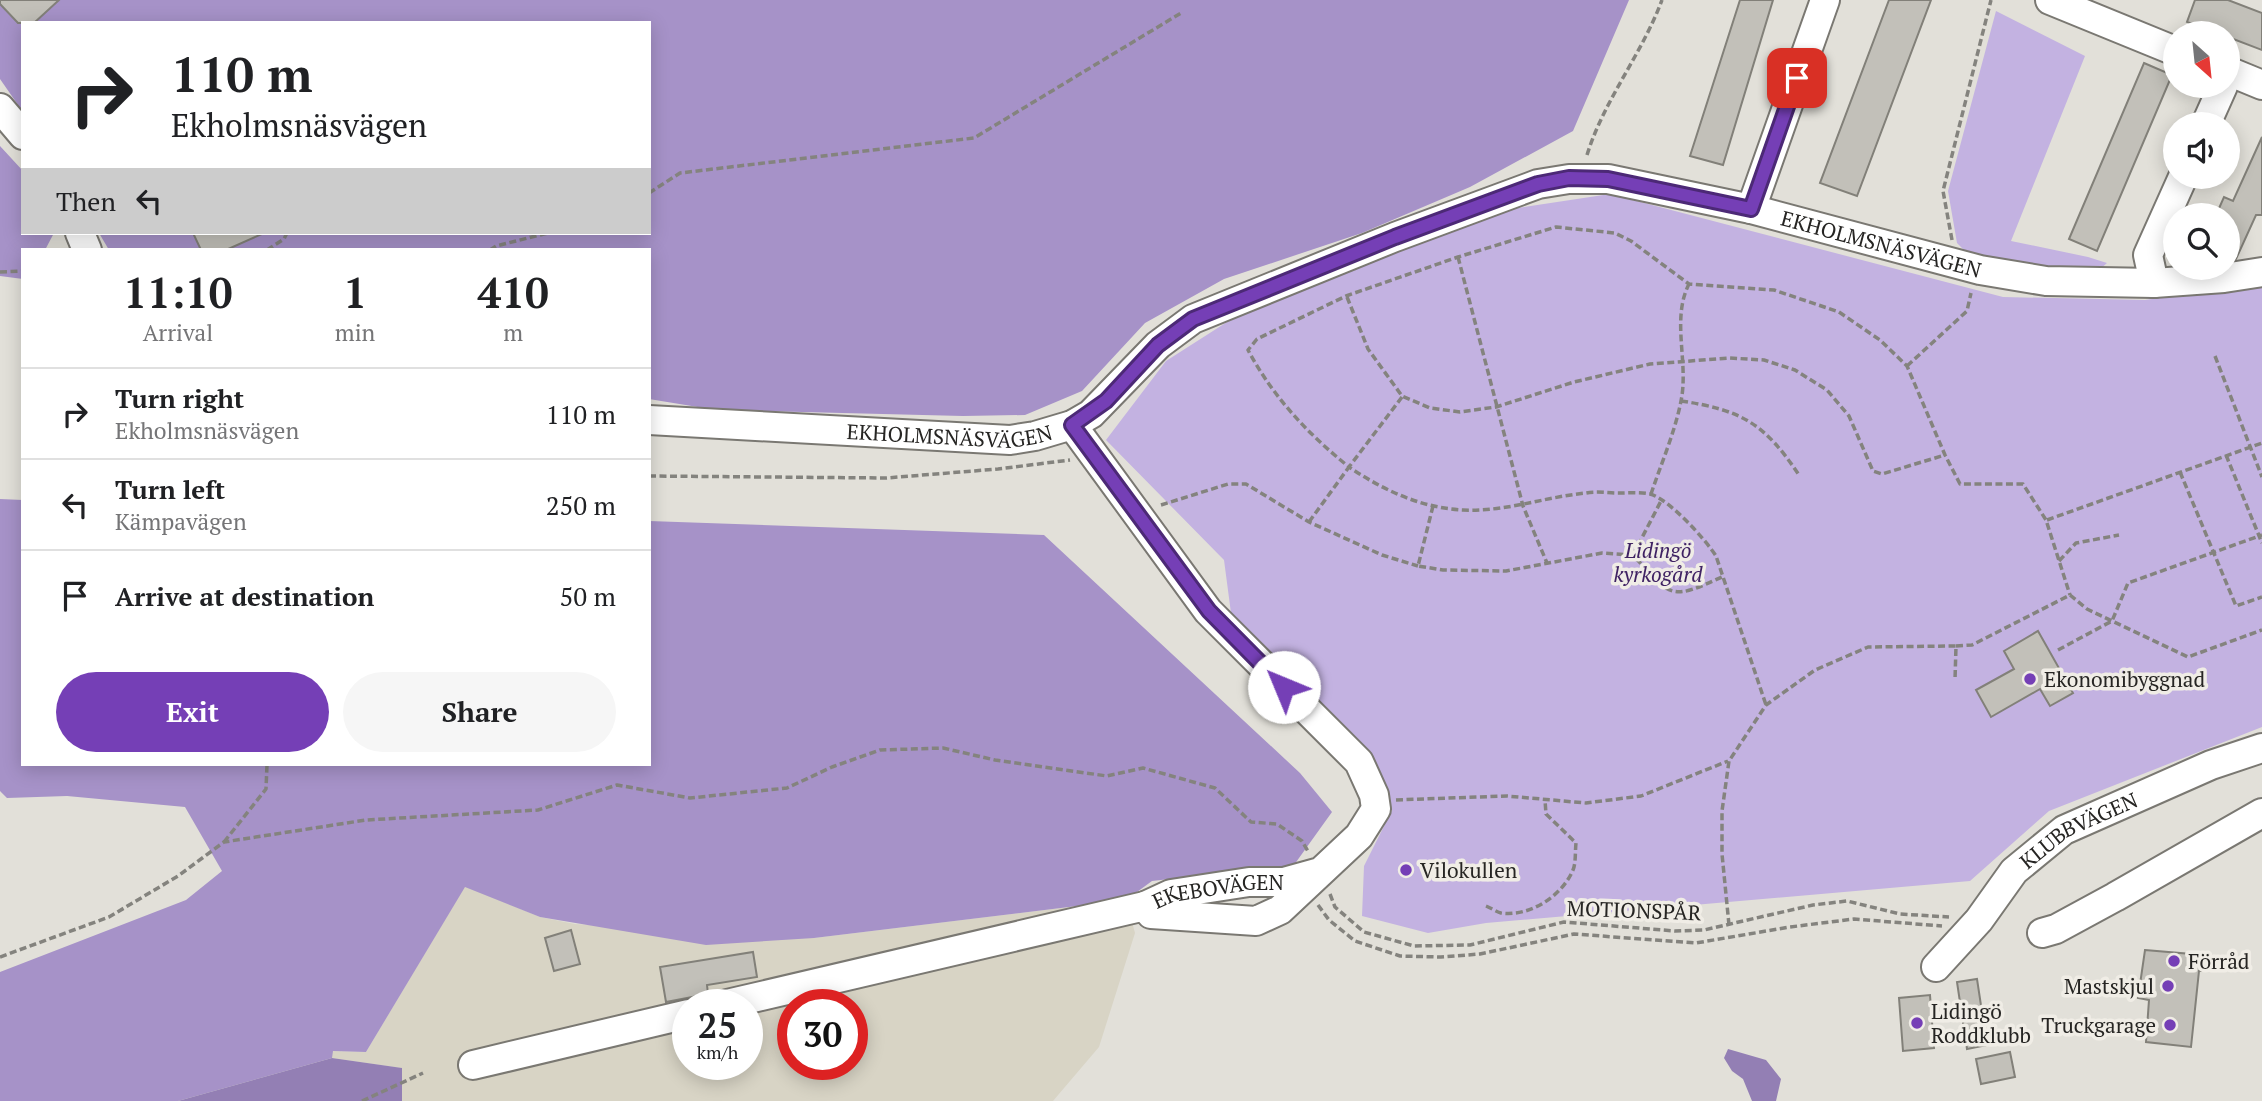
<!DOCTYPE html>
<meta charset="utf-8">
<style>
body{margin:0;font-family:"PT Serif",serif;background:#f6f6f6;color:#202124;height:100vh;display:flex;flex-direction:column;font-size:26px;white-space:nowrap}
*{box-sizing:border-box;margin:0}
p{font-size:23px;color:#757577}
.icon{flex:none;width:38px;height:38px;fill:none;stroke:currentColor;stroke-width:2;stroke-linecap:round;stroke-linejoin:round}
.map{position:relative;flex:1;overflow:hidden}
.side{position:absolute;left:21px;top:248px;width:630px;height:518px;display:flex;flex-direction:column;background:#fff;border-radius:0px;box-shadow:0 4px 18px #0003}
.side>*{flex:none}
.banner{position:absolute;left:21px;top:21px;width:630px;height:214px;border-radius:0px;box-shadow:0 4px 18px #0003;background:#fff;color:#202124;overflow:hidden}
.needle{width:46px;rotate:153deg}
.controls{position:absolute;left:2163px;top:21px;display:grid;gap:14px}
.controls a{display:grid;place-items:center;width:77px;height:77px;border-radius:50%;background:#fff;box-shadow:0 4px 18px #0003;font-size:35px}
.speed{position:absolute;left:672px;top:989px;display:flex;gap:14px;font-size:35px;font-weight:700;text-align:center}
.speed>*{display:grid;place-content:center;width:91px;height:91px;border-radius:50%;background:#fff;box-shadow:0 4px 18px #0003;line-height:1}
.speed small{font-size:18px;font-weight:400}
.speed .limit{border:10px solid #d22;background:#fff;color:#111}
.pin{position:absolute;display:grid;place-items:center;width:60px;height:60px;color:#fff;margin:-30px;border-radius:14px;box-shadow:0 4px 10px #0006}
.me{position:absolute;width:77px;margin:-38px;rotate:315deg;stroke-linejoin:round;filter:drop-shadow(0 0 5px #0008)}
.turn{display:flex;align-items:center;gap:24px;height:147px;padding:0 35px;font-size:32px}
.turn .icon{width:91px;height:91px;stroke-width:2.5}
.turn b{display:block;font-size:49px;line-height:60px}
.then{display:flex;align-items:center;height:66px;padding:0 35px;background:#0003;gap:14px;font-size:26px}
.eta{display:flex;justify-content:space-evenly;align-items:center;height:119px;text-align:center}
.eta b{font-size:42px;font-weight:700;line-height:49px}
.action{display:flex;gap:14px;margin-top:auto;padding:14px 35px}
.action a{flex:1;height:80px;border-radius:42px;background:#753fb6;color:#fff;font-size:28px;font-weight:700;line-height:80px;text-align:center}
.action a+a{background:#f6f6f6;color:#202124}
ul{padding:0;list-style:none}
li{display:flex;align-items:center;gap:21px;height:91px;padding:0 35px;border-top:2px solid #e0e0e0}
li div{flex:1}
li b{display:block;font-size:26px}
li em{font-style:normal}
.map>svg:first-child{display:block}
.built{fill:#d8d4c5;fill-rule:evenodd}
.green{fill:#c3b2e1}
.forest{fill:#a692c8}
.water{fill:#937fb4}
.building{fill:#c2c0b9;stroke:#828079;stroke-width:2}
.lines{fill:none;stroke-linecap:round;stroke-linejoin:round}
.minor-casing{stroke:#7a7872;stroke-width:32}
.path{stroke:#84837e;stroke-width:3.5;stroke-dasharray:7 3.5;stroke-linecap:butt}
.minor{stroke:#fff;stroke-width:28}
.route-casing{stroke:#4c2976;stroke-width:18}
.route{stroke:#753fb6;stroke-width:12}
.poi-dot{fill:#753fb6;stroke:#f0ede6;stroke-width:2.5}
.labels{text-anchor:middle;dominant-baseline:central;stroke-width:7;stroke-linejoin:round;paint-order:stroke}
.street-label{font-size:21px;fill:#262523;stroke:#f0ede6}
.park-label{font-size:21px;font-style:italic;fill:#3f2263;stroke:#f0ede6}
.poi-label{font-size:21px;fill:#262523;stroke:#f0ede6;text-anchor:start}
</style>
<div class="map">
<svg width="2262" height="1101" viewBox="0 0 2262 1101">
<rect width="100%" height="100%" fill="#e2e0d9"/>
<path class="built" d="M465,886L540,917L575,924L814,938L1126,900L1135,933L1099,1047L1053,1101H402L401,1068L332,1058V1051L366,1052ZM688,1004H747V1064H688ZM793,1004H852V1064H793Z"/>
<g class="green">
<path d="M1996,11L2085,56L2011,241L2088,257L2107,263L2099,270L1976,262L1957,243L1948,191Z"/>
<path d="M1610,194L2003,297L2145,300L2262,283V727L2049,811L1970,881L1486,923L1428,933L1362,916L1364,866L1392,810L1369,751L1231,613L1224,560L1106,440L1166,361L1238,315L1339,271L1505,210Z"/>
</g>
<g class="forest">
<path d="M0,0H1629L1573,131L1470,187L1362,233L1224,279L1145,323L1082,391L1025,415L963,416L716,410L649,399V250H109L99,233H649V23H23V112L0,79Z"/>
<path d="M0,146L23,171V233H54L45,250H23V279L0,276Z"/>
<path d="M0,499L23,500V765H649V521L1044,535L1300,773L1332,812L1294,865L1152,881L1126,900L814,938L706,945L540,917L465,887L366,1052L333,1051L332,1058L178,1101H0V972L186,900L222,871L185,807L67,796L7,798L0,791Z"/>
</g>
<g class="water">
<path d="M1728,1049L1766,1060L1781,1079L1776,1101H1752L1743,1079L1732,1071L1724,1058Z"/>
<path d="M332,1058L402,1068V1101H178Z"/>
</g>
<g class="building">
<path d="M0,0H59L34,23H18L0,4Z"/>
<path d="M1740,0H1773L1723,165L1690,156Z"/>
<path d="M1889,0H1931L1857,196L1820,183Z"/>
<path d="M2195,0H2228L2262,13V50L2228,37V33H2218L2187,22Z"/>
<path d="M2144,63L2172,75L2097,251L2069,239Z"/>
<path d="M2262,137V215H2256L2236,259L2228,261V215H2216L2224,197L2233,201Z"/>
<path d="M193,233H264L226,250H201Z"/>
<path d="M2038,631L2073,693L2050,706L2040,689L1991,717L1976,690L2014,669L2004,651Z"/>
<path d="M571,930L580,964L554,971L545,938Z"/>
<path d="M2145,950L2203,955L2201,971H2199L2191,1047L2146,1042L2149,1000L2138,998Z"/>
<path d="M753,952L757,977L707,985L708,994L666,1002L660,967Z"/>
<path d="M1977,979L1987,1045L1967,1049L1957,982Z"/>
<path d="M1930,995L1934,1048L1903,1051L1899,998Z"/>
<path d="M2010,1052L2015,1077L1981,1084L1976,1059Z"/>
</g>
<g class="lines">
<g class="minor-casing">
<g id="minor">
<path d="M2050,0L2175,51"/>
<path d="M2228,71L2262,85"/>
<path d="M0,108L23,135"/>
<path d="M2206,124L2223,86"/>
<path d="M1751,209L1825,0"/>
<path d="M80,233L87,250"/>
<path d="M2154,283L2148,255L2183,177"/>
<path id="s1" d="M649,420L1010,440L1035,436L1072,425L1091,414L1158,345L1193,319L1395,237L1538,184L1569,179H1608L1751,209L1980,270L2046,281L2154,283L2224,278L2262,272"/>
<path id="s2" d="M1072,425L1208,611L1359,762L1374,795L1376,809L1359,836L1280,910L1256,921L1151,914L1145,906L1171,894L1249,882H1284L1320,872"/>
<path d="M2042,933L2056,929L2115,897L2262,813"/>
<path id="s3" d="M1936,967L1979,920L2014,871L2064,830L2211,765L2262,748"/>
<path d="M727,1004L1145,906"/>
<path d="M473,1065L688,1014"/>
</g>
</g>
<g class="path">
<path d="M1587,155C1604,100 1642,54 1662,0"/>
<path d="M649,193L680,173L974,138L1181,13"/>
<path d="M1952,240L1943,191L1991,0"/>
<path d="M267,250L284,239L287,233"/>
<path d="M490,250L496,246L548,233"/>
<path d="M1458,257L1523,506L1547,563"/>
<path d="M0,272L23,271"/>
<path d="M1347,297L1368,349L1402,396L1430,408L1460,412L1496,407L1574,382L1650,364L1730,358L1764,360L1795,370L1827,390L1849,416L1873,471L1882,474L1945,455"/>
<path d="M2215,356L2262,477"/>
<path d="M1907,366L1967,311L1971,293"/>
<path d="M1402,397L1349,467C1383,490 1421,508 1463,510C1506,512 1544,497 1586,493C1596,491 1607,493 1618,493C1628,493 1640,492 1650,494C1669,499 1706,540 1716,556L1766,705"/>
<path d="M1681,401C1742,410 1765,424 1799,475"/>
<path d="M2226,455L2262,543"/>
<path d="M2180,472L2236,606L2262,597"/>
<path d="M649,476L886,478L998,469L1070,460"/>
<path d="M1651,494C1661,464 1675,432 1681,401C1689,363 1671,319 1689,284"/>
<path d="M1161,505L1228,484H1246L1309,522L1382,555L1418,566"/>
<path d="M1433,506L1418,566L1443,570L1506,571L1602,553L1633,555C1672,598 1670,601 1724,576"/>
<path d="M2047,520L2262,443"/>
<path d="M1309,522L1349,467C1308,434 1273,397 1248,350L1257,339L1346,296L1458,257L1556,227L1615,233L1631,241L1689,284L1774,290L1839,312L1880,340L1907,366L1945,455L1960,484H2023L2046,520L2070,595"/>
<path d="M1633,555L1661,501"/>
<path d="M2059,561L2076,543L2119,535"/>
<path d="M1956,646L1972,645L2070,595L2087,609L2188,657L2262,630"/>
<path d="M2058,650L2112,621L2128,583L2262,535"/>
<path d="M1396,800L1507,796L1586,803L1641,796L1728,761"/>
<path d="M224,842L266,789L267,765"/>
<path d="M1330,894L1335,907L1364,932L1414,946L1470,945L1564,922L1675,931L1704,930L1813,905L1847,901L1900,914L1949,917"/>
<path d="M1318,905L1329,920L1355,941L1400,956L1441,957L1480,954L1574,934L1696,943L1790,927L1854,919L1942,926"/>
<path d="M1486,906C1491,908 1497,912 1501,913C1530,917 1562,896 1573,870C1576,863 1575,852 1576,843L1546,814L1545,800"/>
<path d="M1729,925L1722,854V811L1729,761L1766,705L1815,670L1868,647L1956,646L1955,680"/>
<path d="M0,957L109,917L178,876L224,842L366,820L538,810L617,785L690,798L787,788L832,767L880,750L943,748L995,760L1107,776L1143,768L1215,788L1251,822L1277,824L1302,841L1309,853"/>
<path d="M362,1101L423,1073"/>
</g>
<use href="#minor" class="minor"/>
</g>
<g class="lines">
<g class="route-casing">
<path id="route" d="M1284,687L1209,611L1072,425L1106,401L1158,345L1193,319L1395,237L1538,184L1569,178L1608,179L1751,209L1797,78"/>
</g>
<use href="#route" class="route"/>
</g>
<g class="poi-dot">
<circle cx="2030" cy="679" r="7"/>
<circle cx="1406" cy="870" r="7"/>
<circle cx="2174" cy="961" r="7"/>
<circle cx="2168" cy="986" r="7"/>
<circle cx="1917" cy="1023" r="7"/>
<circle cx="2170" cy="1025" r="7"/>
</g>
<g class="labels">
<g class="street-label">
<text stroke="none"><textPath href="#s1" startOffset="1309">EKHOLMSNÄSVÄGEN</textPath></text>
<text stroke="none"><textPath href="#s1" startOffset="301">EKHOLMSNÄSVÄGEN</textPath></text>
<text stroke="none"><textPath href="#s3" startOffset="201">KLUBBVÄGEN</textPath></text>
<text stroke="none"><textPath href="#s2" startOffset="852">EKEBOVÄGEN</textPath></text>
<text transform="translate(1634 910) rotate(2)">MOTIONSPÅR</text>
</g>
<g class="park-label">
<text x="1658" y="550">Lidingö<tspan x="1658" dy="24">kyrkogård</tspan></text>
</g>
<g class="poi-label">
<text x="2044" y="679">Ekonomibyggnad</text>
<text x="1420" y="870">Vilokullen</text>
<text x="2188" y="961">Förråd</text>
<text x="2154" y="986" text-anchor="end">Mastskjul</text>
<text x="1931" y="1011">Lidingö<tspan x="1931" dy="24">Roddklubb</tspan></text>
<text x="2156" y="1025" text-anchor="end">Truckgarage</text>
</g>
</g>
</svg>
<div class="controls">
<a><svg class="needle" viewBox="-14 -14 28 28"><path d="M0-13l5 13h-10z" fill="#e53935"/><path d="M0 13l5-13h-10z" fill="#757577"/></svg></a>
<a><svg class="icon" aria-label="sound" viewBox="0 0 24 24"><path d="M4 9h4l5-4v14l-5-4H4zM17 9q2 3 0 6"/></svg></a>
<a><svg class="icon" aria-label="search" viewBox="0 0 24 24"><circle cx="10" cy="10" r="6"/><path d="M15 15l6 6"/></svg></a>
</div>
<div class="speed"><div>25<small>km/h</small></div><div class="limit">30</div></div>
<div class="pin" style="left:1797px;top:78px;background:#d93025"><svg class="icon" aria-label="arrive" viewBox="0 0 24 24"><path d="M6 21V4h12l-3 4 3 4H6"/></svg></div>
<svg class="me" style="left:1284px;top:687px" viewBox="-20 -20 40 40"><circle r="19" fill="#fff"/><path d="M0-13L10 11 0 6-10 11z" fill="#753fb6"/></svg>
<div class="banner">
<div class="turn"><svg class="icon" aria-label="right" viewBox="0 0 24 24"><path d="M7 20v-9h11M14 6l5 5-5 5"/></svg><div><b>110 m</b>Ekholmsnäsvägen</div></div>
<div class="then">Then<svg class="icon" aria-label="left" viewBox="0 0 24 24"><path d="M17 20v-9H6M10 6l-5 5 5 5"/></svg></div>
</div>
<section class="side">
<div class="eta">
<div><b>11:10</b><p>Arrival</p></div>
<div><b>1</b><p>min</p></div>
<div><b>410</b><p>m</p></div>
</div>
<ul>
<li><svg class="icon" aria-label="right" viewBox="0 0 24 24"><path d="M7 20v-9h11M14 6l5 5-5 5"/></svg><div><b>Turn right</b><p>Ekholmsnäsvägen</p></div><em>110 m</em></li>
<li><svg class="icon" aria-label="left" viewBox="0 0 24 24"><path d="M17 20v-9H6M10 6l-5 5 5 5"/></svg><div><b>Turn left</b><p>Kämpavägen</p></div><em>250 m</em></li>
<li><svg class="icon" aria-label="arrive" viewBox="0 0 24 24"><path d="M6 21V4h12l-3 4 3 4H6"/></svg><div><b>Arrive at destination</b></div><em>50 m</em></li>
</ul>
<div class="action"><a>Exit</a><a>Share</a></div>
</section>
</div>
